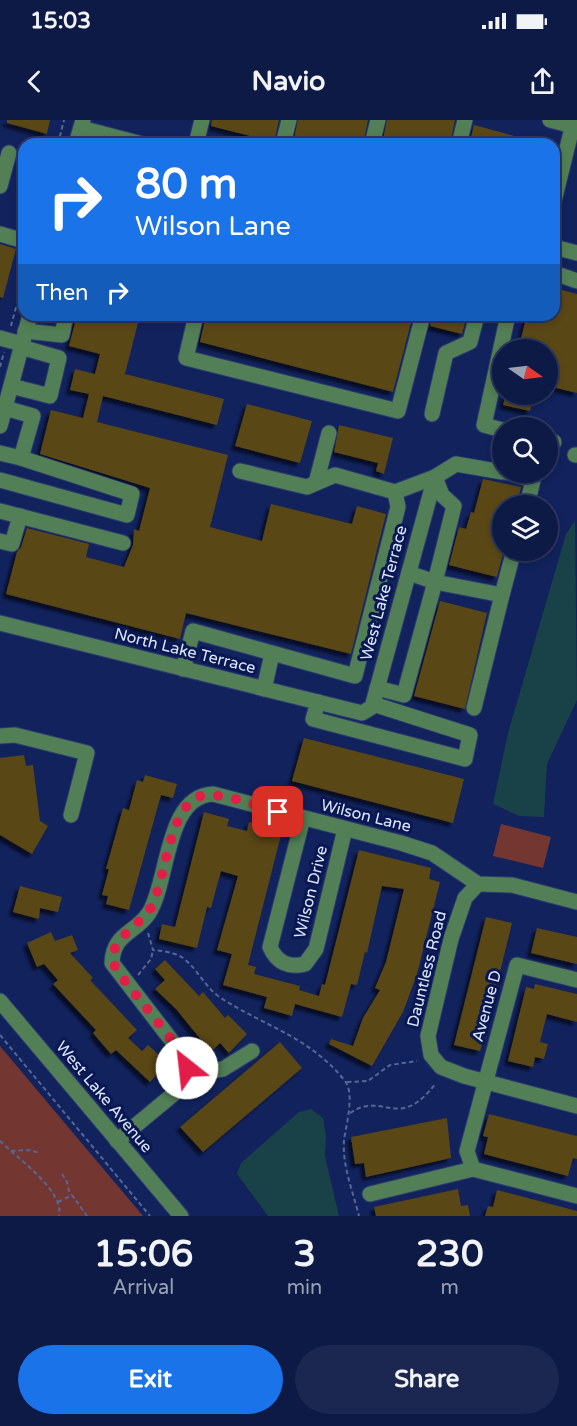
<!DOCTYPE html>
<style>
body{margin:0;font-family:"Varela Round",sans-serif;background:#1b2751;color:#f1f3f6;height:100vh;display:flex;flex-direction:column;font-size:22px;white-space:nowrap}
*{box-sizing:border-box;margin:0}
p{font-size:20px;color:#9aa1b3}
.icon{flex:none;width:33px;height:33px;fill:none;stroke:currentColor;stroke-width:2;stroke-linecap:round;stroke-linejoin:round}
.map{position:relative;height:1096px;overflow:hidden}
.panel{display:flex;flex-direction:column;background:#0d1a46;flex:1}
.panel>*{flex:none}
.hud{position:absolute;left:18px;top:18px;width:542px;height:183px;border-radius:18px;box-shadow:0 3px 9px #0003,0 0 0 2px #2d385f;background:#1a73e8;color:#fff;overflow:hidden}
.needle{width:39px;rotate:104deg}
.controls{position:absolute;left:492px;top:219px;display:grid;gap:12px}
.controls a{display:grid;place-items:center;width:66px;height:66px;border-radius:50%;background:#0d1a46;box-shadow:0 3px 9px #0003,0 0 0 2px #2d385f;font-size:30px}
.pin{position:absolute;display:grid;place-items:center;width:51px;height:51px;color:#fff;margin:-26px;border-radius:12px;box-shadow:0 3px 9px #0006}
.me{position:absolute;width:66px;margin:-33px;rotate:331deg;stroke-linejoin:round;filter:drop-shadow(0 0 4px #0008)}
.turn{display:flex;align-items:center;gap:21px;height:126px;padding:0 18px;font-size:27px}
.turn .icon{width:78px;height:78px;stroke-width:2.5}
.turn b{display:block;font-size:42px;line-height:51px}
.then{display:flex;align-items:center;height:57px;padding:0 18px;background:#0003;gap:12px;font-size:22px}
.eta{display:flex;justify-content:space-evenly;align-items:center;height:102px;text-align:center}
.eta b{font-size:36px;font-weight:700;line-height:42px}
.cta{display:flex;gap:12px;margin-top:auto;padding:12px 18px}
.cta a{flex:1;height:69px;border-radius:36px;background:#1a73e8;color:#fff;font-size:24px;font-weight:700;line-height:69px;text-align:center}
.cta a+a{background:#1b2751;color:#f1f3f6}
.status{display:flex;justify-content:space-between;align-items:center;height:42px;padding:0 30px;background:#0d1a46;direction:ltr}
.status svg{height:16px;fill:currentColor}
header{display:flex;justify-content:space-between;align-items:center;height:78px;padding:0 18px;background:#0d1a46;font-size:27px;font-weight:700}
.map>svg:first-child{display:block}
.green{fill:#743631}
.water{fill:#184248}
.building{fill:#5a4614;filter:url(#shadow)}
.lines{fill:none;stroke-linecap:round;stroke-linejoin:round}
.minor-casing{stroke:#2a3a70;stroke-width:17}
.path{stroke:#576694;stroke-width:2;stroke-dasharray:4.5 3;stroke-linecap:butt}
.minor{stroke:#527f56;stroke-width:15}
.route{stroke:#e11d48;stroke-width:10;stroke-dasharray:0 18}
.labels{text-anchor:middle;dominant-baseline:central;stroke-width:6;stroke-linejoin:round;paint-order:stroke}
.street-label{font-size:16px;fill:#dee8fe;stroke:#091752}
</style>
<div class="status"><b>15:03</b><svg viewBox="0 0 49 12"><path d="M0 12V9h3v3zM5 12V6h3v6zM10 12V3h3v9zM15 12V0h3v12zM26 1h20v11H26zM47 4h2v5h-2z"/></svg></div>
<header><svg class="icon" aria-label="back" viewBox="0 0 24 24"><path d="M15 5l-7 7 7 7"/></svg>Navio<svg class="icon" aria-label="share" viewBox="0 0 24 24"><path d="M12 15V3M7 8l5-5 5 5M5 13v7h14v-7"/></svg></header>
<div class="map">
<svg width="577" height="1096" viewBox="0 0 577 1096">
<defs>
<filter id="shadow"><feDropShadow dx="-4" dy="4" stdDeviation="1.5" flood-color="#0009"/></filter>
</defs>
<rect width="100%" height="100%" fill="#11225d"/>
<g class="green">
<path d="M501,704L551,717L543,748L493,736Z"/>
<path d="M0,926L143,1096H0Z"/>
</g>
<g class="water">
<path d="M575,401L577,580L547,644L544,697L519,696L493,684L508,613L566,414Z"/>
<path d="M311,989L323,998L326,1016L325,1036L339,1096H268L237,1054L241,1043L299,992Z"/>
</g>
<g class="building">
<path d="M7,0H50L47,14L7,3Z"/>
<path d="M212,0H279L274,22L211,6Z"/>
<path d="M298,0H368L363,24L293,23Z"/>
<path d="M387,0H455L450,24H382Z"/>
<path d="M474,5L533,21V24H469Z"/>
<path d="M0,124L16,129L3,178L0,177Z"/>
<path d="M554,168L577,174V273L548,266V230H518L527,195H554Z"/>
<path d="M77,195H140L125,254L224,279L217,305L103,276L97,302L228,335L210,407L262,421L271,384L352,404L357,386L386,394L351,534L186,493L180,519L6,474L17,432L21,427L27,408L89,424L86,437L124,447L133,425L134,409L139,411L150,368L40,334L51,290L83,298L89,274L70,270L75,249L95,254L100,234L69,226Z"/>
<path d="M206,195H413L393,272L200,222Z"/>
<path d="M432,195H467L462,214L430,206Z"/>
<path d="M506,274H534L530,291L503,285Z"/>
<path d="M247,284L312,301L300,343L235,326Z"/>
<path d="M339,305L393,318L384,354L376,351L378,343L334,332Z"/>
<path d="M483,359L521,367L517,386H502L504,430L497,457L449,445L459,407L466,409L471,392L474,393Z"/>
<path d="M440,481L487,493L465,589L414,576Z"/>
<path d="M304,618L464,659L453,703L292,661Z"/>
<path d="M24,635L26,646L33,645L40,701L48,706L32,734L0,715V638Z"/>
<path d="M145,655L177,664L173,678L161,675L129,790L106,784L108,776L102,775L109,749H106L123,688L129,690L137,660L143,662Z"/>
<path d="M204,692L229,699L227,706L247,711L249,702L282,711L248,845L256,847L254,854L300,866L299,870L319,876L322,864L325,865L359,730L431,748L429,759L440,762L417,854L403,892L372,946L329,924L331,919L353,926L363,898L380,870L375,868L386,842L404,769L382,766L367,833L365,832L357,865L351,864L342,897L295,884L292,896L264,888L267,877L223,865L232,834L217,830L238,756L221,751L211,788L207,787L197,828L159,819L162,804L175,807Z"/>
<path d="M20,766L62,777L58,792L40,788L39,799L13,792Z"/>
<path d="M486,797L512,803L490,893L485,892L479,916L484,918L480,931L454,925Z"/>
<path d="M537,808L577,817V844L531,833Z"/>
<path d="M51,812L55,821L72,815L78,830L70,833L93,858L90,860L137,910L128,918L142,931L148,925L168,943L150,962L116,930L111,934L93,913L96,910L53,864L58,860L44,844L37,847L27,823Z"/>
<path d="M165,840L199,876L203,872L225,898L228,895L247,914L229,933L220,923L211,932L176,889L155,869L165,860L155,849Z"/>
<path d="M535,864L577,874V902L547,894L540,922L548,924L544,939L535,937L533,947L508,941L526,867L534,869Z"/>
<path d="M280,922L302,948L203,1032L180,1007Z"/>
<path d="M489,994L577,1016V1039L573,1038L568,1056L484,1034L488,1017L483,1016Z"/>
<path d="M447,998L451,1038L366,1057L364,1043L355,1044L351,1017Z"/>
<path d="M458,1069L461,1086L468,1085L470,1096H376L374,1087Z"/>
<path d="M497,1070L577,1091V1096H485L488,1086L493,1087Z"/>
</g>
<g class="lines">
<g class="minor-casing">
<g id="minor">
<path d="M550,0L573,6"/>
<path d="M81,8L142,24"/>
<path d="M76,24L83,0"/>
<path d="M196,24L202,0"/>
<path d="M283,24L289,0"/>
<path d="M372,24L378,0"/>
<path d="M459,24L465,0"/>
<path d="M0,66L9,33"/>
<path d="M554,81L574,0"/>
<path d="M0,114L24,121"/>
<path d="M554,127L577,133"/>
<path d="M554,153L577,161"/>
<path d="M196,195L186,238L398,291L423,195"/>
<path d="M25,211L62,215L66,195"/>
<path d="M0,218L22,224"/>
<path d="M11,266L50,276L59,238L21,227"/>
<path d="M432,294L446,233L470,222L477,195"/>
<path d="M0,306L30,195"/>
<path d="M502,310L484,305L508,195"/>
<path d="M548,321L554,322"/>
<path d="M0,333L21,338L33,296L5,288"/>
<path d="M575,335H577"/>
<path d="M240,351L307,367L335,355L395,372L435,357L456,344L502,352"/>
<path d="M506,352L533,360L527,386"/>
<path d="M435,357L442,375L454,386L435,462L502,475L514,430"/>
<path d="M0,360L127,395L132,374L21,338"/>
<path d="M316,363L329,313"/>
<path d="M0,391L123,423"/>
<path d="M0,421L12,424L20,396"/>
<path d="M0,503L362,593L372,587L435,357"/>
<path d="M183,549L193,511L355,556L398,387L395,372"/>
<path d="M377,568L404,575L435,462L409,453"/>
<path d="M264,569L272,534"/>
<path d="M318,582L313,599L465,639L470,615L373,584"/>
<path d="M474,588L502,475"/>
<path d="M0,616L15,615L87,633L71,695"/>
<path d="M303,698L270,827C277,843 289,848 305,844L316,829L345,709"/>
<path d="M478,764L465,778L451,819L428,916L431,935L441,947L464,956L577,986"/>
<path d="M0,881L181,1096"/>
<path d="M186,955L223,949L252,931"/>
<path d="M117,1021L182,967L187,948L182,934L112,843C113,813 135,814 149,793C169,761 165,676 213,674L401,723L432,733L478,764L512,765L577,782"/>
<path d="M473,1049L467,1031L517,845L577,860"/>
<path d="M370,1074L473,1049L577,1076"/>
</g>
</g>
<g class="path">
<path d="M58,24L64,0"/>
<path d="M11,206L24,157"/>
<path d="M0,247L4,232"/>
<path d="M148,813L153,830C163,831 174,832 183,838C198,849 205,868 221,878C266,907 310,917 345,961C355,973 346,1006 344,1020C342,1045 353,1072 359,1096"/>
<path d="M138,855L151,839L153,830"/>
<path d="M0,915L150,1096"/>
<path d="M347,962L368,961L390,945L417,941"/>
<path d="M350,993C384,970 398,1013 436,963"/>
<path d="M0,1021C17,1038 65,1071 59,1096"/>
<path d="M11,1031L29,1030L40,1033"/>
<path d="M62,1054L67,1062L70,1075"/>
<path d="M58,1082L72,1075L87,1096"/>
</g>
<use href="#minor" class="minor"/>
</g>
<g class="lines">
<path class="route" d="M187,948L183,934L117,851C100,819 144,808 154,781C165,754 170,696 194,679C211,667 259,687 278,692"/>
</g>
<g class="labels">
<g class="street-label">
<text transform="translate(384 473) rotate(-75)">West Lake Terrace</text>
<text transform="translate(185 531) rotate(14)">North Lake Terrace</text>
<text transform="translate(366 696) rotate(14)">Wilson Lane</text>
<text transform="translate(311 772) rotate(-76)">Wilson Drive</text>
<text transform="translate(427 849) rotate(-76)">Dauntless Road</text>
<text transform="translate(487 886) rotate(-75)">Avenue D</text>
<text transform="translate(104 977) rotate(50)">West Lake Avenue</text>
</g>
</g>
</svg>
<div class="controls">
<a><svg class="needle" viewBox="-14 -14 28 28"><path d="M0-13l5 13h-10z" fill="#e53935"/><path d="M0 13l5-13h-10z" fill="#9aa1b3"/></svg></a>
<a><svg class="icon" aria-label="search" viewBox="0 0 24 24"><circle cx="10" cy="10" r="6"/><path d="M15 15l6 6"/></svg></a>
<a><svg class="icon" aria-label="layers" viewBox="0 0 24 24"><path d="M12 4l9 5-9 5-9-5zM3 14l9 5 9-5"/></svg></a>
</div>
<div class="pin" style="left:278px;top:692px;background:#d93025"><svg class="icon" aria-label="arrive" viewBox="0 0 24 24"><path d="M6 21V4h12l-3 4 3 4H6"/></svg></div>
<svg class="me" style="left:187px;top:948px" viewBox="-20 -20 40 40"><circle r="19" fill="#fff"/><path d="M0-13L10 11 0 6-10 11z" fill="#e11d48"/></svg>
<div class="hud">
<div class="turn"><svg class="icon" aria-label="right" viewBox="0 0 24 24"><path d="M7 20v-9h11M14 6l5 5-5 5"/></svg><div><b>80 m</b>Wilson Lane</div></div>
<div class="then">Then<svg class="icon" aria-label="right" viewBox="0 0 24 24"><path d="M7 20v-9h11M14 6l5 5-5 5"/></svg></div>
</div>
</div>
<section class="panel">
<div class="eta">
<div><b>15:06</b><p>Arrival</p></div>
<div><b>3</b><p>min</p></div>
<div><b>230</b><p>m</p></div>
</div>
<div class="cta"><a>Exit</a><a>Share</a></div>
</section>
